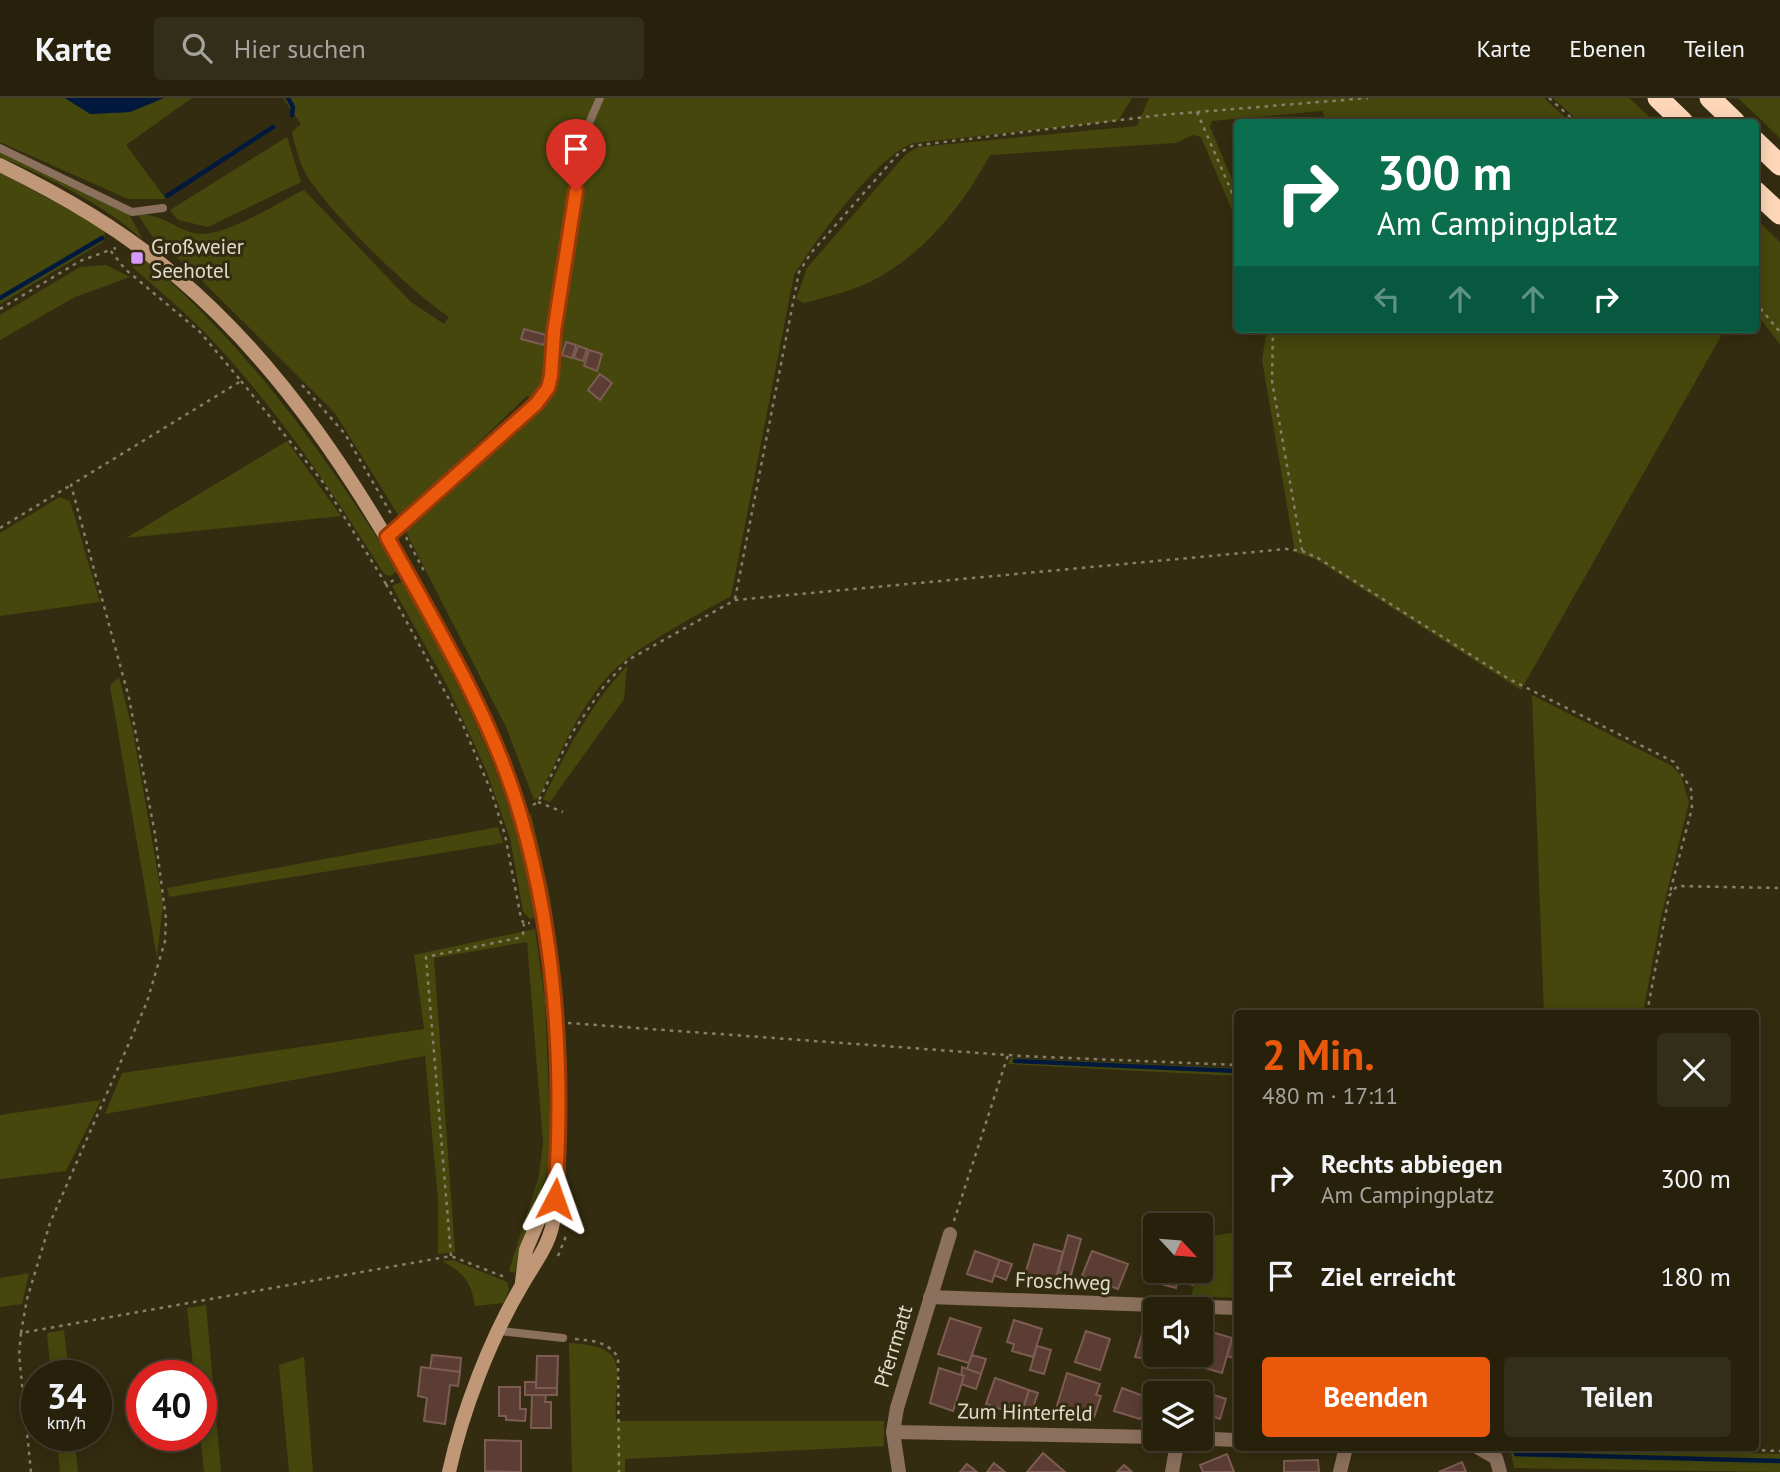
<!DOCTYPE html>
<html lang="de">
<meta charset="utf-8">
<style>
body{margin:0;font-family:"PT Sans",sans-serif;background:#332e1a;color:#f1f3f6;height:100vh;display:flex;flex-direction:column;font-size:26px;white-space:nowrap}
*{box-sizing:border-box;margin:0}
p{font-size:23px;color:#a4a39d}
.icon{flex:none;width:38px;height:38px;fill:none;stroke:currentColor;stroke-width:2;stroke-linecap:round;stroke-linejoin:round}
.map{position:relative;flex:1;overflow:hidden}
.side{position:absolute;left:1234px;top:912px;width:525px;height:441px;display:flex;flex-direction:column;background:#27210c;border-radius:7px;box-shadow:0 4px 18px #0003,0 0 0 2px #433e2d}
.side>*{flex:none}
.top-card{position:absolute;left:1234px;top:21px;width:525px;height:214px;border-radius:7px;box-shadow:0 4px 18px #0003,0 0 0 2px #433e2d;background:#0b6e4f;color:#fff;overflow:hidden}
.needle{width:46px;rotate:116deg}
.controls{position:absolute;left:1143px;top:1115px;display:grid;gap:14px}
.controls a{display:grid;place-items:center;width:70px;height:70px;border-radius:7px;background:#27210c;box-shadow:0 4px 18px #0003,0 0 0 2px #433e2d;font-size:35px}
.speed{position:absolute;left:21px;top:1262px;display:flex;gap:14px;font-size:35px;font-weight:700;text-align:center}
.speed>*{display:grid;place-content:center;width:91px;height:91px;border-radius:50%;background:#27210c;box-shadow:0 4px 18px #0003,0 0 0 2px #433e2d;line-height:1}
.speed small{font-size:18px;font-weight:400}
.speed .limit{border:10px solid #d22;background:#fff;color:#111}
.pin{position:absolute;display:grid;place-items:center;width:60px;height:60px;color:#fff;margin:-72px -30px;border-radius:50% 50% 50% 0;rotate:-45deg;box-shadow:0 0 7px #0007}
.pin .icon{rotate:45deg}
.me{position:absolute;width:77px;margin:-38px;rotate:4deg;stroke-linejoin:round;filter:drop-shadow(0 0 5px #0008)}
.turn{display:flex;align-items:center;gap:24px;height:147px;padding:0 28px;font-size:32px}
.turn .icon{width:91px;height:91px;stroke-width:2.5}
.turn b{display:block;font-size:49px;line-height:60px}
.lanes{display:flex;align-items:center;height:66px;padding:0 28px;background:#0003;justify-content:center;gap:35px;direction:ltr}
.lanes .off{opacity:.35}
.round{display:grid;place-items:center;flex:none;width:74px;height:74px;border-radius:7px;background:#332e1a}
.summary{display:flex;align-items:center;justify-content:space-between;height:119px;padding:0 28px}
h1{font-size:42px;font-weight:800;line-height:52px;color:#ea580c}
.cta{display:flex;gap:14px;margin-top:auto;padding:14px 28px}
.cta a{flex:1;height:80px;border-radius:7px;background:#ea580c;color:#fff;font-size:28px;font-weight:800;line-height:80px;text-align:center}
.cta a+a{background:#332e1a;color:#f1f3f6}
ul{padding:0;list-style:none}
li{display:flex;align-items:center;gap:21px;height:98px;padding:0 28px}
li div{flex:1}
li b{display:block;font-size:26px}
li em{font-style:normal}
header{display:flex;align-items:center;gap:42px;box-sizing:border-box;height:98px;padding:0 35px;background:#27210c;border-bottom:2px solid #433e2d}
header strong{font-size:33px}
nav{display:flex;gap:38px;margin-inline-start:auto;font-size:24px}
.search{width:490px;height:63px;background:#332e1a;display:flex;align-items:center;gap:18px;box-sizing:border-box;padding:0 24px;border-radius:7px;color:#a4a39d;font-size:26px}
.map>svg:first-child{display:block}
.green{fill:#45470d}
.water{fill:#00193d}
.lines{fill:none;stroke-linecap:round;stroke-linejoin:round}
.stream{stroke:#00193d;stroke-width:4.5}
.building{fill:#5b3d34;stroke:#7c5c53;stroke-width:2}
.path{stroke:#86806a;stroke-width:2.5;stroke-dasharray:3.5 5;stroke-linecap:butt}
.lane{stroke:#8b715d;stroke-width:8}
.street{stroke:#8b715d;stroke-width:14}
.secondary{stroke:#c09877;stroke-width:14}
.highway{stroke:#fdd7b8;stroke-width:21}
.route-casing{stroke:#983908;stroke-width:18}
.route{stroke:#ea580c;stroke-width:12}
.poi-dot{fill:#d69bfa;stroke:#342c10;stroke-width:2.5}
.labels{text-anchor:middle;dominant-baseline:central;stroke-width:6;stroke-linejoin:round;paint-order:stroke}
.poi-label{font-size:21px;fill:#e0dccc;stroke:#342c10;text-anchor:start}
.street-label{font-size:21px;fill:#e0dccc;stroke:#342c10}
</style>
<header>
<strong>Karte</strong>
<div class="search"><svg class="icon" aria-label="search" viewBox="0 0 24 24"><circle cx="10" cy="10" r="6"/><path d="M15 15l6 6"/></svg>Hier suchen</div>
<nav><a>Karte</a><a>Ebenen</a><a>Teilen</a></nav>
</header>
<div class="map">
<svg width="1780" height="1374" viewBox="0 0 1780 1374">
<rect width="100%" height="100%" fill="#342c10"/>
<g class="green">
<path d="M0,0H65L91,16L130,14L164,0H192L126,47L166,101H128L0,44Z"/>
<path d="M283,0H1132L1118,23L913,45C878,57 814,144 794,177L731,498C697,517 661,536 629,559C585,593 562,651 539,699L534,702L506,629L406,434L543,311L527,298L400,420L335,315L194,175L152,138L138,117C159,115 173,129 193,135C219,143 279,104 304,92L411,204L444,226L449,219C407,190 341,126 311,84C300,69 296,51 292,34L301,26Z"/>
<path d="M1149,0H1544L1570,24H1327L1322,13L1212,23L1210,29L1237,93V124L1201,39L1193,37L1176,45L990,57C964,105 929,150 881,178C858,192 829,198 804,205L796,201L807,170L906,56L918,49L1137,28Z"/>
<path d="M1553,0H1629L1655,24H1580Z"/>
<path d="M1738,0H1780V40Z"/>
<path d="M287,39L301,84L208,129L178,122L170,112Z"/>
<path d="M0,54L129,116L143,142C103,106 50,80 0,59Z"/>
<path d="M0,74L100,129L105,135L103,144L0,206Z"/>
<path d="M1755,120L1780,144V246L1755,214Z"/>
<path d="M135,157C150,158 166,180 176,189C265,272 332,367 396,470V474L390,478L384,476C332,393 279,314 212,242C187,215 157,191 129,166L128,161Z"/>
<path d="M106,167L130,179L75,199L0,242V217L80,169Z"/>
<path d="M1267,231H1725L1521,592L1317,462L1295,454L1262,262Z"/>
<path d="M287,343L341,418L126,440Z"/>
<path d="M60,399L70,403L100,504L0,518V435Z"/>
<path d="M401,484L406,488C465,598 516,694 535,819L530,821L523,814L510,740L486,672L447,587L392,488Z"/>
<path d="M627,568L624,601L550,704L543,701C567,652 590,607 627,568Z"/>
<path d="M119,579L133,634L163,805L157,860L110,588Z"/>
<path d="M1532,597L1672,668L1681,678L1689,704L1661,819L1643,915H1544Z"/>
<path d="M531,715L550,799L563,913L559,911L528,719Z"/>
<path d="M498,729L503,745L169,799L167,790Z"/>
<path d="M535,831L545,902L551,1050L546,1080L529,1121L515,1175L509,1173L539,1078L543,1045L527,844L434,860L455,1154L438,1156V1102L425,958L105,1016L122,975L424,931L414,857Z"/>
<path d="M1010,960L1237,970V978L1008,966Z"/>
<path d="M101,1002L66,1073L0,1081V1017Z"/>
<path d="M1237,1134V1200L1191,1198L1198,1173L1200,1172L1207,1139Z"/>
<path d="M453,1162L507,1184L509,1192L504,1205L475,1208C471,1183 464,1175 442,1163Z"/>
<path d="M29,1175L22,1206L0,1209V1180Z"/>
<path d="M206,1207L221,1374H204L200,1337L201,1278L194,1277L187,1210Z"/>
<path d="M64,1232L69,1277H51L47,1235Z"/>
<path d="M569,1245C635,1249 613,1271 616,1323H884V1348L625,1361V1374H572Z"/>
<path d="M304,1259L313,1374H289L279,1267Z"/>
<path d="M56,1337H74L78,1374H60Z"/>
<path d="M1520,1349L1780,1356V1374L1514,1370L1511,1355Z"/>
</g>
<path class="water" d="M65,0H164L130,14L90,16Z"/>
<g class="lines">
<g class="stream">
<path d="M288,0L293,9L292,17"/>
<path d="M167,98L273,29"/>
<path d="M0,200L102,140"/>
<path d="M1015,963L1237,973"/>
<path d="M1516,1356L1780,1363"/>
</g>
</g>
<g class="building">
<path d="M524,231L546,237L544,247L521,241Z"/>
<path d="M566,244L576,247L572,260L562,257Z"/>
<path d="M578,248L587,251L583,263L574,260Z"/>
<path d="M589,252L602,256L597,273L584,268Z"/>
<path d="M600,276L612,285L600,302L588,292Z"/>
<path d="M1068,1137L1081,1141L1071,1177L1058,1174Z"/>
<path d="M1034,1146L1063,1154L1054,1188L1024,1180Z"/>
<path d="M975,1153L1000,1162L992,1184L967,1176Z"/>
<path d="M1092,1153L1128,1166L1118,1191L1082,1178Z"/>
<path d="M1000,1162L1012,1166L1006,1182L994,1177Z"/>
<path d="M1157,1172H1180L1176,1190L1154,1184Z"/>
<path d="M1184,1172H1198L1193,1187L1180,1183Z"/>
<path d="M950,1220L981,1230L969,1265L938,1256Z"/>
<path d="M1014,1222L1042,1231L1033,1259L1012,1253L1014,1246L1007,1244Z"/>
<path d="M1144,1229L1155,1233V1256H1170L1168,1265L1135,1259Z"/>
<path d="M1205,1232L1232,1240L1222,1275L1195,1267Z"/>
<path d="M1086,1233L1110,1241L1100,1272L1075,1264Z"/>
<path d="M1232,1241L1237,1243V1261L1227,1258Z"/>
<path d="M1037,1248L1051,1252L1044,1276L1030,1272Z"/>
<path d="M432,1257L461,1260L460,1274L430,1271Z"/>
<path d="M972,1257L986,1261L981,1276L967,1271Z"/>
<path d="M537,1258H558L557,1290H536Z"/>
<path d="M421,1269L460,1274L458,1288L450,1287L445,1326L424,1323L427,1300L418,1298Z"/>
<path d="M962,1269L981,1276L976,1291L961,1286Z"/>
<path d="M939,1270L964,1278L953,1313L930,1305Z"/>
<path d="M1067,1275L1100,1286L1096,1297L1101,1298L1094,1319L1082,1315L1081,1319L1056,1311Z"/>
<path d="M995,1280L1029,1292L1021,1318L986,1306Z"/>
<path d="M525,1284H536V1290H557V1297H525Z"/>
<path d="M1184,1287L1214,1297L1204,1328L1200,1327V1295H1181Z"/>
<path d="M499,1289H520V1311H526L525,1323L506,1322V1318H499Z"/>
<path d="M1122,1290L1146,1299L1149,1292L1159,1295H1155V1321L1142,1317L1140,1321L1114,1313Z"/>
<path d="M1029,1292L1038,1295L1031,1315L1023,1312Z"/>
<path d="M532,1297H546L545,1304H551V1330H531Z"/>
<path d="M1214,1297L1226,1301L1220,1321L1208,1317Z"/>
<path d="M485,1342L521,1343V1374L485,1373Z"/>
<path d="M1043,1355L1065,1374H1027Z"/>
<path d="M1227,1356L1234,1374H1203L1200,1367Z"/>
<path d="M1318,1362L1319,1374H1284V1363Z"/>
<path d="M1462,1364L1466,1374H1439Z"/>
<path d="M994,1365L1005,1374H987Z"/>
<path d="M967,1366L977,1374H960Z"/>
<path d="M1124,1367L1132,1374H1117Z"/>
</g>
<g class="lines">
<g class="path">
<path d="M1549,0L1576,24"/>
<path d="M1197,14L1237,106"/>
<path d="M1755,204L1780,234"/>
<path d="M0,211L80,163L110,152"/>
<path d="M1273,231L1272,283L1302,452"/>
<path d="M241,283L322,383L386,486L394,482"/>
<path d="M302,287L345,336L393,419"/>
<path d="M0,430L71,387"/>
<path d="M406,439L424,473"/>
<path d="M386,486L462,625L491,693L505,737L521,820L524,826L530,825"/>
<path d="M735,501L799,174L811,155L899,55L912,48L1161,17L1368,0"/>
<path d="M538,704L563,714"/>
<path d="M533,707L538,704L572,635L604,588L628,562L735,502L1286,451L1302,453L1318,460L1509,581L1674,664L1691,691L1692,710L1669,798"/>
<path d="M1647,915L1669,798L1677,788L1780,790"/>
<path d="M568,925L1021,958L1237,967"/>
<path d="M954,1123L1008,957"/>
<path d="M451,1158L426,859L518,840L523,836L524,826"/>
<path d="M558,1158L566,1138"/>
<path d="M21,1235L27,1201L50,1125L147,904L165,843L166,821L155,736L129,600L71,387L241,283L200,234L125,171L110,152L116,150"/>
<path d="M575,1241C594,1243 606,1243 618,1259L619,1374"/>
<path d="M1677,1349L1780,1353"/>
<path d="M31,1374L19,1257L21,1235L451,1158L507,1180"/>
</g>
<g class="lane">
<path d="M0,50L132,114L163,110"/>
<path d="M387,439L536,306L548,290L582,41L600,0"/>
<path d="M500,1233L563,1240"/>
</g>
<g class="street">
<path d="M930,1199L1237,1210"/>
<path d="M893,1334L1155,1339"/>
<path d="M1187,1340L1237,1342"/>
<path d="M1477,1349L1496,1360L1500,1374"/>
<path d="M899,1374L893,1334L897,1310L950,1136"/>
<path d="M1172,1374L1178,1340"/>
<path d="M1340,1374L1346,1349"/>
</g>
<g class="secondary">
<path d="M0,67C63,98 122,132 176,178C282,267 360,389 426,509C462,575 495,641 519,712C544,788 551,870 556,949C559,1005 562,1062 554,1118C551,1146 535,1164 522,1187C490,1241 462,1314 449,1374"/>
<path d="M522,1184L526,1152L553,1088"/>
</g>
<g class="highway">
<path d="M1658,0L1683,24"/>
<path d="M1710,0L1735,24"/>
<path d="M1755,43L1780,67"/>
<path d="M1755,93L1780,116"/>
</g>
</g>
<g class="lines">
<g class="route-casing">
<path id="route" d="M555,1101C564,974 556,839 520,716C491,617 436,528 387,439L536,306L548,290L551,278L554,234L576,93"/>
</g>
<use href="#route" class="route"/>
</g>
<rect class="poi-dot" x="130" y="153" width="14" height="14" rx="3.5"/>
<g class="labels">
<g class="poi-label">
<text x="151" y="148">Großweier<tspan x="151" dy="24">Seehotel</tspan></text>
</g>
<g class="street-label">
<text transform="translate(1063 1183) rotate(2)">Froschweg</text>
<text transform="translate(893 1248) rotate(-73)">Pferrmatt</text>
<text transform="translate(1025 1314) rotate(1)">Zum Hinterfeld</text>
</g>
</g>
</svg>
<div class="controls">
<a><svg class="needle" viewBox="-14 -14 28 28"><path d="M0-13l5 13h-10z" fill="#e53935"/><path d="M0 13l5-13h-10z" fill="#a4a39d"/></svg></a>
<a><svg class="icon" aria-label="sound" viewBox="0 0 24 24"><path d="M4 9h4l5-4v14l-5-4H4zM17 9q2 3 0 6"/></svg></a>
<a><svg class="icon" aria-label="layers" viewBox="0 0 24 24"><path d="M12 4l9 5-9 5-9-5zM3 14l9 5 9-5"/></svg></a>
</div>
<div class="speed"><div>34<small>km/h</small></div><div class="limit">40</div></div>
<div class="pin" style="left:576px;top:93px;background:#d93025"><svg class="icon" aria-label="arrive" viewBox="0 0 24 24"><path d="M6 21V4h12l-3 4 3 4H6"/></svg></div>
<svg class="me" style="left:555px;top:1101px" viewBox="-20 -20 40 40"><path d="M0-17L14 15 0 8-14 15z" fill="#ea580c" stroke="#fff" stroke-width="4"/></svg>
<div class="top-card">
<div class="turn"><svg class="icon" aria-label="right" viewBox="0 0 24 24"><path d="M7 20v-9h11M14 6l5 5-5 5"/></svg><div><b>300 m</b>Am Campingplatz</div></div>
<div class="lanes"><svg class="icon off" aria-label="left" viewBox="0 0 24 24"><path d="M17 20v-9H6M10 6l-5 5 5 5"/></svg><svg class="icon off" aria-label="ahead" viewBox="0 0 24 24"><path d="M12 20V5M6 11l6-6 6 6"/></svg><svg class="icon off" aria-label="ahead" viewBox="0 0 24 24"><path d="M12 20V5M6 11l6-6 6 6"/></svg><svg class="icon" aria-label="right" viewBox="0 0 24 24"><path d="M7 20v-9h11M14 6l5 5-5 5"/></svg></div>
</div>
<section class="side">
<div class="summary"><div><h1>2 Min.</h1><p>480 m · 17:11</p></div><a class="round"><svg class="icon" aria-label="close" viewBox="0 0 24 24"><path d="M6 6l12 12M18 6L6 18"/></svg></a></div>
<ul>
<li><svg class="icon" aria-label="right" viewBox="0 0 24 24"><path d="M7 20v-9h11M14 6l5 5-5 5"/></svg><div><b>Rechts abbiegen</b><p>Am Campingplatz</p></div><em>300 m</em></li>
<li><svg class="icon" aria-label="arrive" viewBox="0 0 24 24"><path d="M6 21V4h12l-3 4 3 4H6"/></svg><div><b>Ziel erreicht</b></div><em>180 m</em></li>
</ul>
<div class="cta"><a>Beenden</a><a>Teilen</a></div>
</section>
</div>
